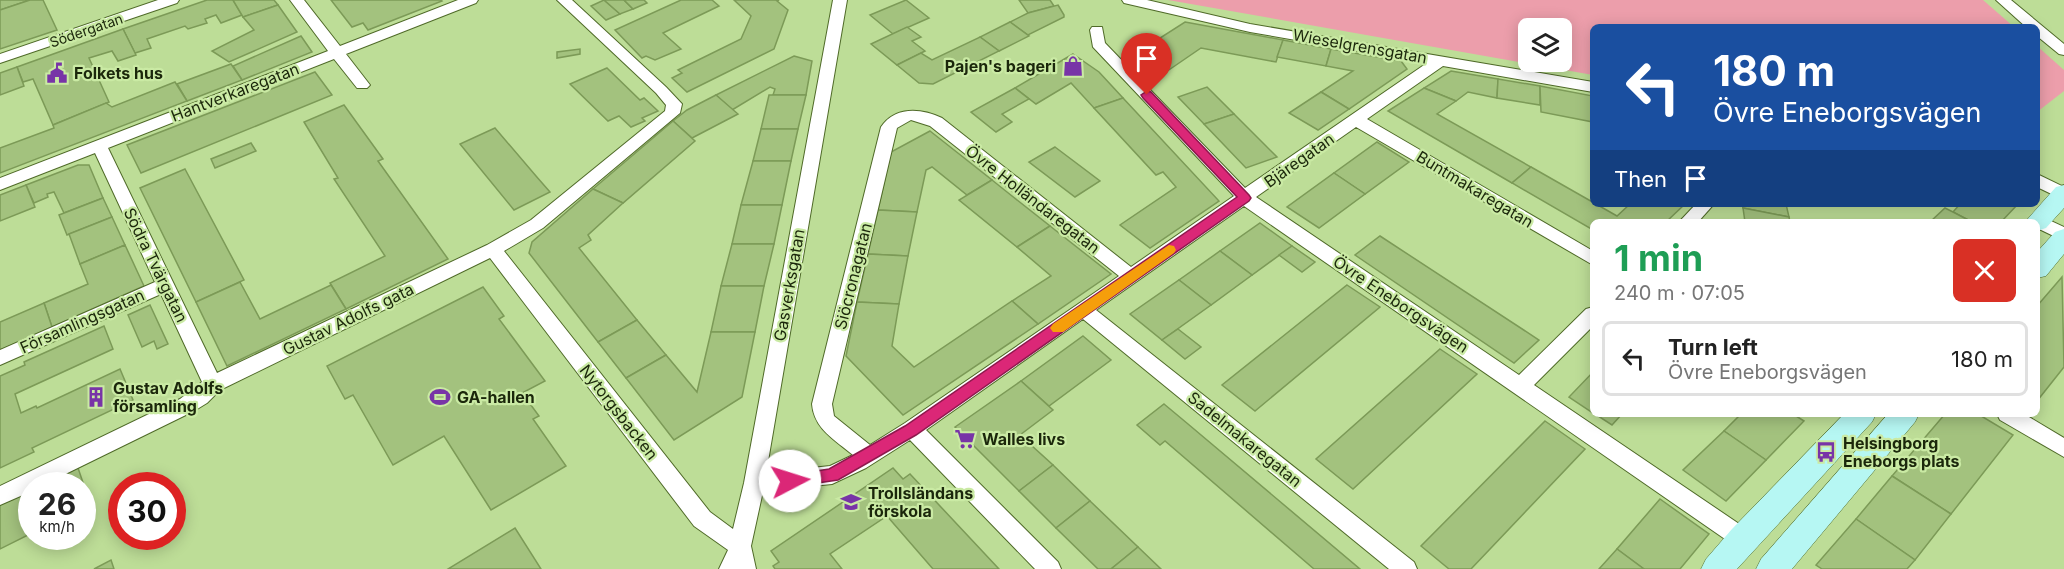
<!DOCTYPE html>
<meta charset="utf-8">
<style>
body{margin:0;font-family:Inter,sans-serif;background:#f2f2f2;color:#222;height:100vh;display:flex;flex-direction:column;font-size:22px;white-space:nowrap}
*{box-sizing:border-box;margin:0}
p{font-size:20px;color:#767676}
.icon{flex:none;width:33px;height:33px;fill:none;stroke:currentColor;stroke-width:2;stroke-linecap:round;stroke-linejoin:round}
.map{position:relative;flex:1;overflow:hidden}
.details{position:absolute;left:1590px;top:219px;width:450px;height:198px;display:flex;flex-direction:column;background:#fff;border-radius:9px;box-shadow:0 3px 15px #0003}
.details>*{flex:none}
.top-card{position:absolute;left:1590px;top:24px;width:450px;height:183px;border-radius:9px;box-shadow:0 3px 15px #0003;background:#1a4fa0;color:#fff;overflow:hidden}
.controls{position:absolute;left:1518px;top:18px;display:grid;gap:12px}
.controls a{display:grid;place-items:center;width:54px;height:54px;border-radius:9px;background:#fff;box-shadow:0 3px 15px #0003;font-size:30px}
.speed{position:absolute;left:18px;top:472px;display:flex;gap:12px;font-size:30px;font-weight:700;text-align:center}
.speed>*{display:grid;place-content:center;width:78px;height:78px;border-radius:50%;background:#fff;box-shadow:0 3px 15px #0003;line-height:1}
.speed small{font-size:15px;font-weight:400}
.speed .limit{border:9px solid #d22;background:#fff;color:#111}
.pin{position:absolute;display:grid;place-items:center;width:51px;height:51px;color:#fff;margin:-62px -26px;border-radius:50% 50% 50% 0;rotate:-45deg;box-shadow:0 0 6px #0007}
.pin .icon{rotate:45deg}
.me{position:absolute;width:66px;margin:-33px;rotate:85deg;stroke-linejoin:round;filter:drop-shadow(0 0 4px #0008)}
.turn{display:flex;align-items:center;gap:21px;height:126px;padding:0 24px;font-size:27px}
.turn .icon{width:78px;height:78px;stroke-width:2.5}
.turn b{display:block;font-size:42px;line-height:51px}
.then{display:flex;align-items:center;height:57px;padding:0 24px;background:#0003;gap:12px;font-size:22px}
.round{display:grid;place-items:center;flex:none;width:63px;height:63px;border-radius:9px;background:#f2f2f2}
.head{display:flex;align-items:center;justify-content:space-between;height:102px;padding:0 24px}
h1{font-size:36px;font-weight:700;line-height:45px;color:#1e9e55}
ul{padding:0;list-style:none}
li{display:flex;align-items:center;gap:18px;height:75px;margin:0 12px 9px;padding:0 12px;border:3px solid #e0e0e0;border-radius:9px}
li div{flex:1}
li b{display:block;font-size:22px}
li em{font-style:normal}
.map>svg:first-child{display:block}
.green{fill:#ec9eab;fill-rule:evenodd}
.building{fill:#a3c27e;stroke:#7c9a57;stroke-width:1.5}
.lines{fill:none;stroke-linecap:round;stroke-linejoin:round}
.minor-casing{stroke:#4f6a28;stroke-width:2}
.secondary-casing{stroke:#4f6a28;stroke-width:1}
.minor{fill:#fff;fill-rule:evenodd}
.secondary{fill:#b6f7f3;fill-rule:evenodd}
.route{fill:#db2777;stroke:#8e194d;stroke-width:1.5}
.slow{fill:#f59e0b}
.labels{text-anchor:middle;dominant-baseline:central;stroke-width:4.5;stroke-linejoin:round;paint-order:stroke}
.far-street-label{font-size:14px;fill:#1b270b;stroke:#caeaa4}
.street-label{font-size:16px;fill:#1b270b;stroke:#caeaa4}
.poi-label{font-size:16px;font-weight:bold;fill:#1b270b;stroke:#caeaa4;text-anchor:start}
</style>
<div class="map">
<svg width="2064" height="569" viewBox="0 0 2064 569">
<rect width="100%" height="100%" fill="#bddd97"/>
<g class="green">
<path d="M1168,0H1983L2014,27H1593V75ZM1528,28H1562V62H1528Z"/>
<path d="M2037,46L2064,70V91L2037,112Z"/>
</g>
<g class="building">
<path d="M0,0H30L0,10Z"/>
<path d="M30,0H43L57,30L0,49V10Z"/>
<path d="M207,0H233L242,15L221,23L216,15L205,19L207,23L188,29L185,26L147,39L151,48L135,53L123,29Z"/>
<path d="M233,0H274L278,5L243,17Z"/>
<path d="M331,0H441L442,1L368,30L363,23L352,27Z"/>
<path d="M604,0L620,14L606,20L591,6Z"/>
<path d="M604,0H624L633,9L620,14Z"/>
<path d="M624,0H644L647,3L633,9Z"/>
<path d="M681,0H712L719,6L663,33L681,49L655,60L646,56L642,58L615,30Z"/>
<path d="M734,0H779L777,1L788,10L774,49L687,92L672,78L682,73L678,70L741,39L751,16Z"/>
<path d="M906,0L929,18L893,34L870,15Z"/>
<path d="M1019,0H1050L1054,6L1028,13Z"/>
<path d="M278,5L297,32L229,62L212,51L254,30L243,17Z"/>
<path d="M1058,5L1064,15V17L1028,35L1010,22L1028,13Z"/>
<path d="M1010,22L1029,36L999,51L980,37Z"/>
<path d="M1185,22L1283,40L1276,62L1201,48L1163,74L1147,66L1142,58L1135,54Z"/>
<path d="M907,27L921,37L912,41L925,51L897,65L871,44Z"/>
<path d="M123,29L136,55L118,61L112,51L89,58L109,102L53,125L33,79L23,82L17,67Z"/>
<path d="M301,36L312,52L242,80L233,66Z"/>
<path d="M980,37L999,51L933,84L919,83L897,65L921,53L932,60Z"/>
<path d="M1283,40L1331,49L1326,66L1277,57Z"/>
<path d="M580,49V54L557,58V52Z"/>
<path d="M1331,49L1401,61L1407,69L1349,109L1321,92L1353,71L1326,66Z"/>
<path d="M1073,54L1099,72L1123,98L1094,108L1071,83L1036,104L1015,88Z"/>
<path d="M794,56L812,61L806,95H773L775,89L770,87L732,110L716,95Z"/>
<path d="M231,64L242,80L187,101L177,84Z"/>
<path d="M17,67L24,86L0,95V73Z"/>
<path d="M607,68L640,100L644,98L658,111L642,118L645,121L631,127L619,116L608,121L570,84Z"/>
<path d="M1451,71L1498,79L1497,98L1468,92L1456,101L1424,88Z"/>
<path d="M315,72L332,95L141,173L127,145Z"/>
<path d="M1498,79L1540,86V105L1497,98Z"/>
<path d="M175,82L187,101L0,173V148L54,128L53,125L106,103L112,107Z"/>
<path d="M1540,86L1593,96V122L1541,112Z"/>
<path d="M1207,87L1234,114L1204,124L1178,97Z"/>
<path d="M1015,88L1029,99L1002,114L1012,122L996,132L971,112Z"/>
<path d="M1424,88L1456,101L1437,114L1531,167L1512,183L1388,111Z"/>
<path d="M1321,92L1349,109L1318,130L1289,113Z"/>
<path d="M716,95L738,114L692,138L673,121L687,110Z"/>
<path d="M769,95H806L798,129H761Z"/>
<path d="M1123,98L1219,201L1150,248L1120,225L1176,187L1163,172L1156,175L1094,108Z"/>
<path d="M344,105L383,159L378,161L448,259L346,309L330,283L385,256L334,179L338,178L304,122Z"/>
<path d="M1234,114L1277,157L1246,168L1204,124Z"/>
<path d="M673,121L695,141L623,203L593,189Z"/>
<path d="M495,128L536,176L550,192L514,210L460,144Z"/>
<path d="M761,129H798L791,161H753Z"/>
<path d="M930,131L992,180L967,195L932,167L926,170L917,212L878,210L891,152Z"/>
<path d="M1377,142L1409,162L1365,194L1334,173Z"/>
<path d="M251,143L256,151L215,168L211,159Z"/>
<path d="M1055,147L1100,181L1075,197L1029,162Z"/>
<path d="M753,161H791L782,205H741Z"/>
<path d="M78,165H89L103,198L64,213L54,192L47,194L48,197L34,203L26,185Z"/>
<path d="M1531,167L1617,216L1630,204H1685L1666,222H1593V230L1512,183Z"/>
<path d="M185,169L244,280L196,302L140,188Z"/>
<path d="M1334,173L1365,194L1319,228L1287,207Z"/>
<path d="M992,180L1007,192L1050,226L1017,247L959,200Z"/>
<path d="M26,185L35,207L0,221V195Z"/>
<path d="M593,189L623,203L588,235L591,240L579,248L637,320L598,342L529,253L532,242Z"/>
<path d="M103,198L112,217L67,235L59,215Z"/>
<path d="M1742,204H1786L1789,217L1743,208Z"/>
<path d="M1960,204H2018L2001,222H1972L1953,212Z"/>
<path d="M741,205H782L774,244H732Z"/>
<path d="M1743,208L1789,217L1790,222H1745Z"/>
<path d="M1945,208L1953,212L1972,222H1930Z"/>
<path d="M878,210L917,212L908,256L868,254Z"/>
<path d="M112,217L125,245L80,264L69,234Z"/>
<path d="M1260,223L1292,246L1252,275L1220,251Z"/>
<path d="M1050,226L1111,274L1038,324L1012,301L1051,276L1017,247Z"/>
<path d="M1380,236L1539,340L1514,363L1355,255Z"/>
<path d="M732,244H774L764,286H721Z"/>
<path d="M125,245L144,286L52,327L44,303L88,284L80,264Z"/>
<path d="M1292,246L1315,262L1302,272L1279,255Z"/>
<path d="M1220,251L1252,275L1211,305L1179,280Z"/>
<path d="M868,254L908,256L899,304L857,302Z"/>
<path d="M2062,277L2064,367L2037,401V306Z"/>
<path d="M1179,280L1211,305L1162,340L1130,314Z"/>
<path d="M240,282L260,319L331,285L346,309L227,366L196,302Z"/>
<path d="M1347,285L1380,307L1255,411L1222,385Z"/>
<path d="M721,286H764L755,332H711Z"/>
<path d="M483,287L504,316L499,319L545,381L522,393L539,416L533,419L566,466L491,510L444,436L393,465L353,395L345,399L327,366Z"/>
<path d="M1012,301L1038,324L903,415L846,356L857,302L899,304L892,346L914,367Z"/>
<path d="M44,303L52,327L0,350V322Z"/>
<path d="M150,305L168,344L157,349L154,341L142,347L128,315Z"/>
<path d="M637,320L666,355L626,378L598,342Z"/>
<path d="M104,326L113,349L15,394L21,413L36,406L37,408L120,369L133,400L32,448L34,452L0,468V376L25,365L24,362Z"/>
<path d="M1178,329L1201,347L1185,359L1162,340Z"/>
<path d="M711,332H755L742,397L674,440L626,378L666,355L697,392Z"/>
<path d="M1083,336L1111,360L1049,406L1021,381Z"/>
<path d="M1440,349L1477,374L1353,489L1316,459Z"/>
<path d="M1593,372V413L1569,397Z"/>
<path d="M1021,381L1053,410L1020,435L1053,465L1019,491L955,427Z"/>
<path d="M1164,404L1188,424L1360,569H1314L1165,441L1160,445L1137,425Z"/>
<path d="M1595,414H1622L1612,425Z"/>
<path d="M1741,414H1793L1804,421L1766,460L1724,431Z"/>
<path d="M1945,414H1978L2013,435L1951,514L1892,476Z"/>
<path d="M1545,421L1585,449L1471,569H1449L1421,546Z"/>
<path d="M1724,431L1766,460L1726,501L1683,470Z"/>
<path d="M77,465L90,503L82,507V486H33Z"/>
<path d="M1053,465L1090,501L1056,528L1019,491Z"/>
<path d="M893,468L903,479L910,474L999,569H933L887,516L830,554L842,569H775L773,566L779,562L771,551Z"/>
<path d="M1892,476L1951,514L1915,560L1856,519Z"/>
<path d="M32,487V533L0,549V502Z"/>
<path d="M1660,499L1709,534L1680,569H1644L1617,549Z"/>
<path d="M1090,501L1138,547L1111,569H1098L1056,528Z"/>
<path d="M1856,519L1915,560L1907,569H1822L1816,565Z"/>
<path d="M515,528L541,569H448Z"/>
<path d="M1138,547L1161,569H1111Z"/>
<path d="M1617,549L1644,569H1599Z"/>
<path d="M111,560L114,569H94Z"/>
</g>
<g class="lines">
<g class="minor-casing">
<g id="minor">
<path d="M158,0H179L177,3L0,63V54Z"/>
<path d="M290,0H304L340,46L458,0H478L476,3L346,54L370,85L367,88H357L334,59L108,148L217,373L487,245L531,220L665,111L666,105L656,93L557,0H572L666,87L682,104L680,113L543,228L504,251L710,512L733,529L744,483L833,0H847L766,473L830,466L853,455C835,440 814,429 812,404L881,127C895,106 921,108 942,118L1131,267L1234,196L1093,47L1090,30L1092,27H1102L1105,43L1245,188L1427,63L1250,32L1124,3L1122,0H1147L1250,24L1593,82V92L1443,66L1367,119L1593,251V265L1356,127L1256,197L1519,375L1586,309L1593,307V326L1534,385L1751,532L1754,539L1751,546L1743,549L1735,546L1244,206L1096,310L1414,562L1417,569H1389L1083,319L926,430L1058,562L1061,569H1035L910,440L866,468L832,484L763,491L751,546L756,569H719L728,550L694,526L490,258L220,390L207,403L194,411L41,486H32V491L0,505V486L180,399L202,382L161,294L0,365V350L155,282L95,153L0,190V178L328,51ZM911,120L930,126L1119,276L905,423L870,445L834,416L832,404L897,128Z"/>
<path d="M1996,0H2011L2064,44V55L2059,54L2037,36V27H2026Z"/>
<path d="M2037,174L2064,187V200L2037,187Z"/>
<path d="M1696,204H1714L1698,222H1679Z"/>
<path d="M2038,215L2064,227V241L2037,228V222H2030L2032,217Z"/>
<path d="M1997,414H2024L2064,438V457L2000,420Z"/>
</g>
</g>
<g class="secondary-casing">
<g id="secondary">
<path d="M2064,185V208L2046,228L2037,231V222H2025L2056,187Z"/>
<path d="M2064,229V254L2046,276L2037,278V252L2055,232Z"/>
<path d="M1844,414H1876L1872,422L1737,569H1701L1706,559L1732,529Z"/>
<path d="M1888,414H1919L1915,422L1792,569H1756L1761,559Z"/>
</g>
</g>
<use href="#minor" class="minor"/>
<use href="#secondary" class="secondary"/>
</g>
<path class="route" d="M1147,91L1151,92L1249,195L1251,198L1249,201L916,435L838,480L790,487L785,485L783,481L785,476L829,469L905,426L1237,197L1143,98L1141,95Z"/>
<path class="slow" d="M1169,245L1174,246L1176,250L1174,253L1063,332H1053L1050,328L1053,324Z"/>
<defs>
<g id="shop-bare" transform="scale(1.62)"><path d="M-5-2.5h2.3a2.7 3.5 0 0 1 5.4 0H5L5.5 6h-11ZM-1.5-2.5h3a1.5 2.3 0 0 0-3 0Z" fill="#7834a7" stroke="#caeaa4" stroke-width="2.5" paint-order="stroke"/></g>
<g id="civic-bare" transform="scale(1.62)"><path d="M-.6-6.5H3V-4.5H.6V-3L4-1V1h2V6H-6V1h2V-1L-.6-3ZM-1.2 2.5V6h2.4V2.5Z" fill="#7834a7" stroke="#caeaa4" stroke-width="2.5" paint-order="stroke"/></g>
<g id="building-bare" transform="scale(1.62)"><path d="M-4-6H4V6H1V3H-1V6H-4ZM-2.5-4.3h1.7v1.8h-1.7ZM.8-4.3h1.7v1.8H.8ZM-2.5-1h1.7V.8h-1.7ZM.8-1h1.7V.8H.8Z" fill="#7834a7" stroke="#caeaa4" stroke-width="2.5" paint-order="stroke"/></g>
<g id="stadium-bare" transform="scale(1.62)"><path d="M0-5a6.5 5 0 1 0 0 10a6.5 5 0 1 0 0-10ZM-3.5-1.8h7v3.6h-7Z" fill="#7834a7" stroke="#caeaa4" stroke-width="2.5" paint-order="stroke"/></g>
<g id="supermarket-bare" transform="scale(1.62)"><path d="M-6-5.5h2.5l.6 2H6L4.5 2H-2.5L-4.4-4H-6ZM-1.5 3.2a1.3 1.3 0 1 0 .1 0ZM3 3.2a1.3 1.3 0 1 0 .1 0Z" fill="#7834a7" stroke="#caeaa4" stroke-width="2.5" paint-order="stroke"/></g>
<g id="bus-bare" transform="scale(1.62)"><path d="M-5-6H5V4H4V6H2V4H-2V6H-4V4H-5ZM-3.5-4V0h7V-4ZM-3.5 1.2v1.5H-2V1.2ZM2 1.2v1.5H3.5V1.2Z" fill="#7834a7" stroke="#caeaa4" stroke-width="2.5" paint-order="stroke"/></g>
<g id="school-bare" transform="scale(1.62)"><path d="M0-5L7-2L0 1L-7-2ZM-4 1L0 2.5L4 1V4Q0 6-4 4Z" fill="#7834a7" stroke="#caeaa4" stroke-width="2.5" paint-order="stroke"/></g>
</defs>
<g fill-rule="evenodd">
<use href="#shop-bare" x="1073" y="66"/>
<use href="#civic-bare" x="57" y="73"/>
<use href="#building-bare" x="96" y="397"/>
<use href="#stadium-bare" x="440" y="397"/>
<use href="#supermarket-bare" x="965" y="439"/>
<use href="#bus-bare" x="1826" y="452"/>
<use href="#school-bare" x="851" y="502"/>
</g>
<g class="labels">
<g class="far-street-label">
<text transform="translate(86 30) rotate(-19)">Södergatan</text>
</g>
<g class="street-label">
<text transform="translate(1360 46) rotate(10)">Wieselgrensgatan</text>
<text transform="translate(235 92) rotate(-21)">Hantverkaregatan</text>
<text transform="translate(1299 160) rotate(-35)">Bjäregatan</text>
<text transform="translate(1475 189) rotate(31)">Buntmakaregatan</text>
<text transform="translate(1033 199) rotate(38)">Övre Holländaregatan</text>
<text transform="translate(156 265) rotate(64)">Södra Tvärgatan</text>
<text transform="translate(853 276) rotate(-76)">Siöcronagatan</text>
<text transform="translate(789 285) rotate(-80)">Gasverksgatan</text>
<text transform="translate(1401 304) rotate(34)">Övre Eneborgsvägen</text>
<text transform="translate(348 319) rotate(-26)">Gustav Adolfs gata</text>
<text transform="translate(82 321) rotate(-24)">Församlingsgatan</text>
<text transform="translate(619 412) rotate(52)">Nytorgsbacken</text>
<text transform="translate(1245 439) rotate(39)">Sadelmakaregatan</text>
</g>
<g class="poi-label">
<text x="1056" y="66" text-anchor="end">Pajen's bageri</text>
<text x="74" y="73">Folkets hus</text>
<text x="113" y="388">Gustav Adolfs<tspan x="113" dy="18">församling</tspan></text>
<text x="457" y="397">GA-hallen</text>
<text x="982" y="439">Walles livs</text>
<text x="1843" y="443">Helsingborg<tspan x="1843" dy="18">Eneborgs plats</tspan></text>
<text x="868" y="493">Trollsländans<tspan x="868" dy="18">förskola</tspan></text>
</g>
</g>
</svg>
<div class="controls">
<a><svg class="icon" aria-label="layers" viewBox="0 0 24 24"><path d="M12 4l9 5-9 5-9-5zM3 14l9 5 9-5"/></svg></a>
</div>
<div class="speed"><div>26<small>km/h</small></div><div class="limit">30</div></div>
<div class="pin" style="left:1147px;top:95px;background:#d93025"><svg class="icon" aria-label="arrive" viewBox="0 0 24 24"><path d="M6 21V4h12l-3 4 3 4H6"/></svg></div>
<svg class="me" style="left:790px;top:481px" viewBox="-20 -20 40 40"><circle r="19" fill="#fff"/><path d="M0-13L10 11 0 6-10 11z" fill="#db2777"/></svg>
<div class="top-card">
<div class="turn"><svg class="icon" aria-label="left" viewBox="0 0 24 24"><path d="M17 20v-9H6M10 6l-5 5 5 5"/></svg><div><b>180 m</b>Övre Eneborgsvägen</div></div>
<div class="then">Then<svg class="icon" aria-label="arrive" viewBox="0 0 24 24"><path d="M6 21V4h12l-3 4 3 4H6"/></svg></div>
</div>
<section class="details">
<div class="head"><div><h1>1 min</h1><p>240 m · 07:05</p></div><a class="round" style="background:#d93025;color:#fff"><svg class="icon" aria-label="close" viewBox="0 0 24 24"><path d="M6 6l12 12M18 6L6 18"/></svg></a></div>
<ul>
<li><svg class="icon" aria-label="left" viewBox="0 0 24 24"><path d="M17 20v-9H6M10 6l-5 5 5 5"/></svg><div><b>Turn left</b><p>Övre Eneborgsvägen</p></div><em>180 m</em></li>
</ul>
</section>
</div>
